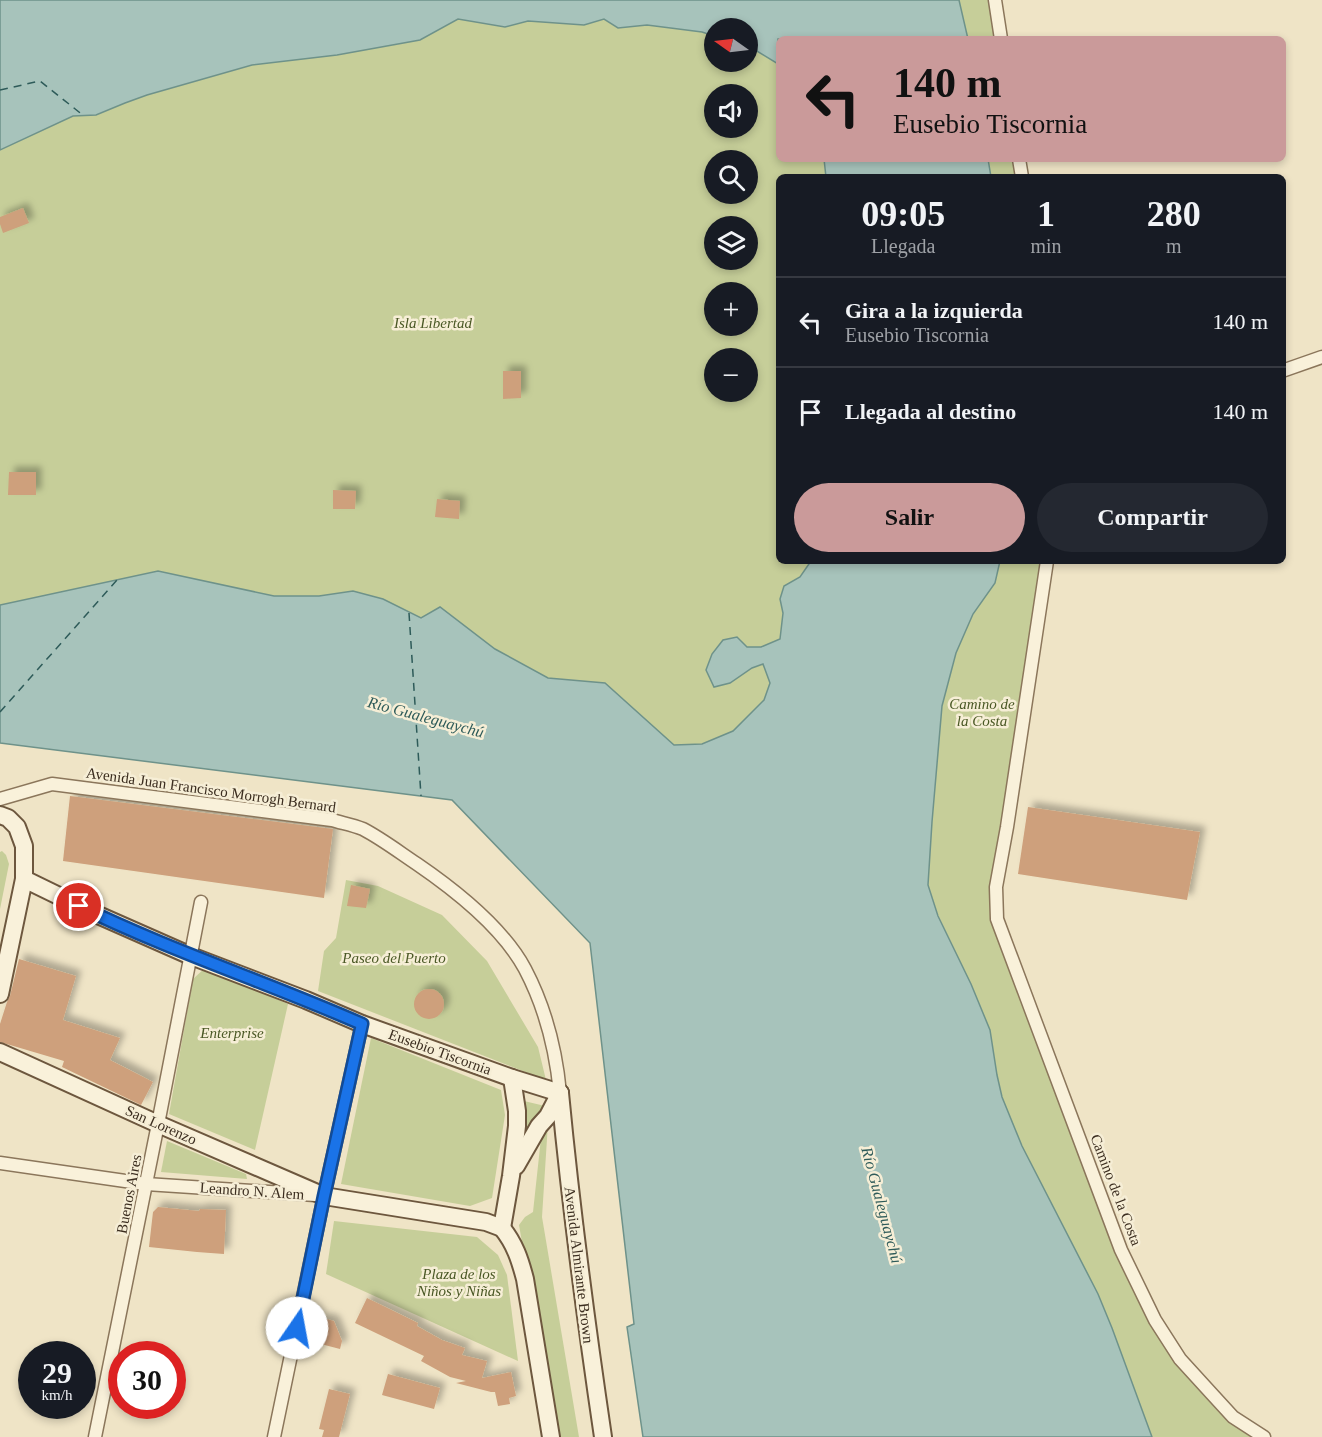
<!DOCTYPE html>
<html lang="es">
<meta charset="utf-8">
<style>
body{margin:0;font-family:"Times New Roman",serif;background:#242831;color:#f1f3f6;height:100vh;display:flex;flex-direction:column;font-size:22px;white-space:nowrap}
*{box-sizing:border-box;margin:0}
p{font-size:20px;color:#9ea1a6}
.icon{flex:none;width:33px;height:33px;fill:none;stroke:currentColor;stroke-width:2;stroke-linecap:round;stroke-linejoin:round}
.map{position:relative;flex:1;overflow:hidden}
.drawer{position:absolute;left:776px;top:174px;width:510px;height:390px;display:flex;flex-direction:column;background:#171b24;border-radius:9px;box-shadow:0 3px 9px #0003}
.drawer>*{flex:none}
.top-card{position:absolute;left:776px;top:36px;width:510px;height:126px;border-radius:9px;box-shadow:0 3px 9px #0003;background:#ca9a9a;color:#111;overflow:hidden}
.needle{width:39px;rotate:284deg}
.tools{position:absolute;left:704px;top:18px;display:grid;gap:12px}
.tools a{display:grid;place-items:center;width:54px;height:54px;border-radius:50%;background:#171b24;box-shadow:0 3px 9px #0003;font-size:30px}
.speed{position:absolute;left:18px;top:1341px;display:flex;gap:12px;font-size:30px;font-weight:700;text-align:center}
.speed>*{display:grid;place-content:center;width:78px;height:78px;border-radius:50%;background:#171b24;box-shadow:0 3px 9px #0003;line-height:1}
.speed small{font-size:15px;font-weight:400}
.speed .limit{border:9px solid #d22;background:#fff;color:#111}
.pin{position:absolute;display:grid;place-items:center;width:51px;height:51px;color:#fff;margin:-26px;border:3px solid #fff;border-radius:50%;box-shadow:0 2px 6px #0007}
.me{position:absolute;width:66px;margin:-33px;rotate:12deg;stroke-linejoin:round;filter:drop-shadow(0 0 4px #0008)}
.turn{display:flex;align-items:center;gap:21px;height:126px;padding:0 18px;font-size:27px}
.turn .icon{width:78px;height:78px;stroke-width:2.5}
.turn b{display:block;font-size:42px;line-height:51px}
.eta{display:flex;justify-content:space-evenly;align-items:center;height:102px;text-align:center}
.eta b{font-size:36px;font-weight:800;line-height:42px}
.action{display:flex;gap:12px;margin-top:auto;padding:12px 18px}
.action a{flex:1;height:69px;border-radius:36px;background:#ca9a9a;color:#111;font-size:24px;font-weight:800;line-height:69px;text-align:center}
.action a+a{background:#242831;color:#f1f3f6}
ul{padding:0;list-style:none}
li{display:flex;align-items:center;gap:18px;height:90px;padding:0 18px;border-top:2px solid #363941}
li div{flex:1}
li b{display:block;font-size:22px}
li em{font-style:normal}
.map>svg:first-child{display:block}
.green{fill:#c6ce99;fill-rule:evenodd}
.water{fill:#a7c3bb;stroke:#6e928a;stroke-width:1.5}
.lines{fill:none;stroke-linecap:round;stroke-linejoin:round}
.ferry{stroke:#2e5b59;stroke-width:1.5;stroke-dasharray:8 6;stroke-linecap:butt}
.building{fill:#cea07b;filter:url(#shadow)}
.street-casing{stroke:#8b765b;stroke-width:15}
.secondary-casing{stroke:#6d573e;stroke-width:20}
.street{stroke:#f9f1da;stroke-width:12}
.secondary{stroke:#f9f1da;stroke-width:16}
.route-casing{stroke:#114b97;stroke-width:15}
.route{stroke:#1a73e8;stroke-width:10}
.labels{text-anchor:middle;dominant-baseline:central;stroke-width:5;stroke-linejoin:round;paint-order:stroke}
.park-label{font-size:15px;font-style:italic;fill:#4a5825;stroke:#f6eed6}
.street-label{font-size:15px;fill:#3b2d1f;stroke:#f6eed6}
.water-label{font-size:16px;font-style:italic;fill:#2e5b59;stroke:#f6eed6}
</style>
<div class="map">
<svg width="1322" height="1437" viewBox="0 0 1322 1437">
<defs>
<filter id="shadow"><feDropShadow dx="5.5" dy="-5.5" stdDeviation="3" flood-color="#0004"/></filter>
</defs>
<rect width="100%" height="100%" fill="#efe4c6"/>
<g class="green">
<path d="M959,0H995L1001,39H968Z"/>
<path d="M458,19L505,27L528,21L584,25L604,19L618,28L647,25L702,32L714,36V62H747V45L750,46L778,64V159H824L826,177H778V561H811L800,577L784,586L780,599L783,613L780,639L761,647H747L730,683L752,668L764,664L770,683L764,700L733,731L702,744L674,745L605,683L548,678L495,649L440,607L421,618L383,599L353,591L319,596H274L158,571L0,605V150L73,116L96,115L125,103L147,95L252,65L388,46L420,40ZM714,94H747V128H714ZM714,160H747V194H714ZM714,226H747V260H714ZM714,292H747V326H714ZM714,358H747V392H714Z"/>
<path d="M988,159H1019L1022,177H991Z"/>
<path d="M1000,561H1047L997,919L1115,1231L1155,1320L1211,1393L1264,1437H1152L1112,1328L1098,1294L1022,1146L1002,1097L997,1075L990,1030L971,984L938,915L928,885L932,822L942,706L956,653L973,614L995,583Z"/>
<path d="M2,851L6,855L9,864L0,909V852Z"/>
<path d="M346,880L378,886L442,915L487,961L538,1047L546,1080L318,991L324,951L336,938Z"/>
<path d="M205,968L288,1004L255,1150L169,1114L193,979Z"/>
<path d="M371,1038L501,1090L505,1115L492,1198L470,1206L341,1184Z"/>
<path d="M524,1101L545,1106L535,1117L525,1136L521,1111Z"/>
<path d="M548,1123L542,1217L579,1437H556L519,1225L525,1217L533,1212L541,1138Z"/>
<path d="M167,1141L246,1174L247,1179L161,1172Z"/>
<path d="M334,1221L477,1237L498,1255L507,1275L518,1361L326,1274Z"/>
</g>
<g class="water">
<path d="M0,0H959L968,39H778V64L747,45V28H714V36L702,32L647,25L618,28L604,19L584,25L528,21L505,27L458,19L420,40L337,55L252,65L147,95L125,103L96,115L73,116L0,150Z"/>
<path d="M824,159H988L991,177H826Z"/>
<path d="M811,561H1000L995,583L973,614L956,653L942,706L932,822L928,885L938,916L971,984L990,1030L997,1075L1002,1097L1022,1146L1098,1294L1112,1328L1152,1437H643L627,1327L634,1324L590,943L452,800L0,743V605L158,571L274,596H319L353,591L383,599L421,618L440,607L495,649L548,678L605,683L674,745L702,744L733,731L764,700L770,683L763,664L752,668L730,683L714,687L706,670L712,654L723,640L737,637L747,647H761L780,639L783,613L780,599L784,586L800,577Z"/>
</g>
<g class="lines">
<g class="ferry">
<path d="M0,90L40,81L84,116"/>
<path d="M409,613L421,796"/>
<path d="M0,712L117,580"/>
</g>
</g>
<g class="building">
<path d="M23,208L29,223L3,233L0,224V217Z"/>
<path d="M503,371H521V398L503,399Z"/>
<path d="M9,472H36V495H8Z"/>
<path d="M333,490L356,491L355,509H333Z"/>
<path d="M437,499L460,501L459,519L435,517Z"/>
<path d="M70,796L333,829L324,898L63,861Z"/>
<path d="M1028,807L1200,832L1187,900L1018,874Z"/>
<path d="M351,885L370,889L366,908L347,906Z"/>
<path d="M19,959L76,976L63,1020L120,1038L110,1060L153,1082L141,1105L62,1067L64,1061L0,1042V1024L7,1002L10,996Z"/>
<circle cx="429" cy="1004" r="15"/>
<path d="M158,1207L199,1211L200,1209L226,1210L224,1254L197,1252L149,1247L153,1212Z"/>
<path d="M367,1298L418,1323L417,1326L442,1340L465,1348L462,1355L487,1361L482,1378L511,1372L516,1396L509,1398L510,1404L498,1406L495,1392H491L456,1383L466,1381L450,1377L421,1361L424,1356L355,1323Z"/>
<path d="M323,1318L334,1321L342,1341L340,1349L317,1343Z"/>
<path d="M388,1374L440,1388L434,1409L382,1395Z"/>
<path d="M329,1389L350,1394L339,1437H322L324,1430L319,1429Z"/>
</g>
<g class="lines">
<g class="street-casing">
<g id="street">
<path d="M995,0L1001,39"/>
<path d="M1019,159L1022,177"/>
<path d="M1282,371L1322,357"/>
<path d="M1047,561L1007,827L996,887L997,919L1121,1250L1155,1320L1180,1359L1211,1393L1233,1417L1264,1437"/>
<path d="M0,799L52,784L332,820C342,823 353,825 363,829C382,839 399,852 417,864C455,890 503,928 525,969C545,1007 556,1050 560,1093"/>
<path d="M0,1163L146,1184L315,1195"/>
<path d="M95,1437L158,1124L201,902"/>
<path d="M274,1437L324,1196L362,1024"/>
</g>
</g>
<g class="secondary-casing">
<g id="secondary">
<path d="M0,815L8,818L17,827L24,846V879L0,994"/>
<path d="M24,879L98,915L191,956L306,1000L362,1024L512,1078L560,1093"/>
<path d="M0,1052L158,1124L324,1196L486,1222L502,1228"/>
<path d="M560,1093C571,1208 586,1322 603,1437"/>
<path d="M516,1166L539,1126L548,1116L560,1093"/>
<path d="M502,1228C515,1244 520,1260 525,1279L551,1437"/>
<path d="M502,1228L511,1176L517,1126V1111L512,1078"/>
</g>
</g>
<use href="#street" class="street"/>
<use href="#secondary" class="secondary"/>
</g>
<g class="lines">
<g class="route-casing">
<path id="route" d="M79,906C171,951 269,983 362,1024L324,1196L297,1328"/>
</g>
<use href="#route" class="route"/>
</g>
<g class="labels">
<g class="park-label">
<text x="433" y="323">Isla Libertad</text>
<text x="982" y="704">Camino de<tspan x="982" dy="17">la Costa</tspan></text>
<text x="394" y="958">Paseo del Puerto</text>
<text x="232" y="1033">Enterprise</text>
<text x="459" y="1274">Plaza de los<tspan x="459" dy="17">Niños y Niñas</tspan></text>
</g>
<g class="street-label">
<text transform="translate(211 790) rotate(8)">Avenida Juan Francisco Morrogh Bernard</text>
<text transform="translate(440 1052) rotate(20)">Eusebio Tiscornia</text>
<text transform="translate(161 1125) rotate(24)">San Lorenzo</text>
<text transform="translate(1116 1190) rotate(69)">Camino de la Costa</text>
<text transform="translate(252 1191) rotate(4)">Leandro N. Alem</text>
<text transform="translate(129 1194) rotate(-79)">Buenos Aires</text>
<text transform="translate(579 1265) rotate(83)">Avenida Almirante Brown</text>
</g>
<g class="water-label">
<text transform="translate(426 717) rotate(15)">Río Gualeguaychú</text>
<text transform="translate(882 1205) rotate(75)">Río Gualeguaychú</text>
</g>
</g>
</svg>
<div class="tools">
<a><svg class="needle" viewBox="-14 -14 28 28"><path d="M0-13l5 13h-10z" fill="#e53935"/><path d="M0 13l5-13h-10z" fill="#9ea1a6"/></svg></a>
<a><svg class="icon" aria-label="sound" viewBox="0 0 24 24"><path d="M4 9h4l5-4v14l-5-4H4zM17 9q2 3 0 6"/></svg></a>
<a><svg class="icon" aria-label="search" viewBox="0 0 24 24"><circle cx="10" cy="10" r="6"/><path d="M15 15l6 6"/></svg></a>
<a><svg class="icon" aria-label="layers" viewBox="0 0 24 24"><path d="M12 4l9 5-9 5-9-5zM3 14l9 5 9-5"/></svg></a>
<a>+</a>
<a>−</a>
</div>
<div class="speed"><div>29<small>km/h</small></div><div class="limit">30</div></div>
<div class="pin" style="left:79px;top:906px;background:#d93025"><svg class="icon" aria-label="arrive" viewBox="0 0 24 24"><path d="M6 21V4h12l-3 4 3 4H6"/></svg></div>
<svg class="me" style="left:297px;top:1328px" viewBox="-20 -20 40 40"><circle r="19" fill="#fff"/><path d="M0-13L10 11 0 6-10 11z" fill="#1a73e8"/></svg>
<div class="top-card">
<div class="turn"><svg class="icon" aria-label="left" viewBox="0 0 24 24"><path d="M17 20v-9H6M10 6l-5 5 5 5"/></svg><div><b>140 m</b>Eusebio Tiscornia</div></div>
</div>
<section class="drawer">
<div class="eta">
<div><b>09:05</b><p>Llegada</p></div>
<div><b>1</b><p>min</p></div>
<div><b>280</b><p>m</p></div>
</div>
<ul>
<li><svg class="icon" aria-label="left" viewBox="0 0 24 24"><path d="M17 20v-9H6M10 6l-5 5 5 5"/></svg><div><b>Gira a la izquierda</b><p>Eusebio Tiscornia</p></div><em>140 m</em></li>
<li><svg class="icon" aria-label="arrive" viewBox="0 0 24 24"><path d="M6 21V4h12l-3 4 3 4H6"/></svg><div><b>Llegada al destino</b></div><em>140 m</em></li>
</ul>
<div class="action"><a>Salir</a><a>Compartir</a></div>
</section>
</div>
